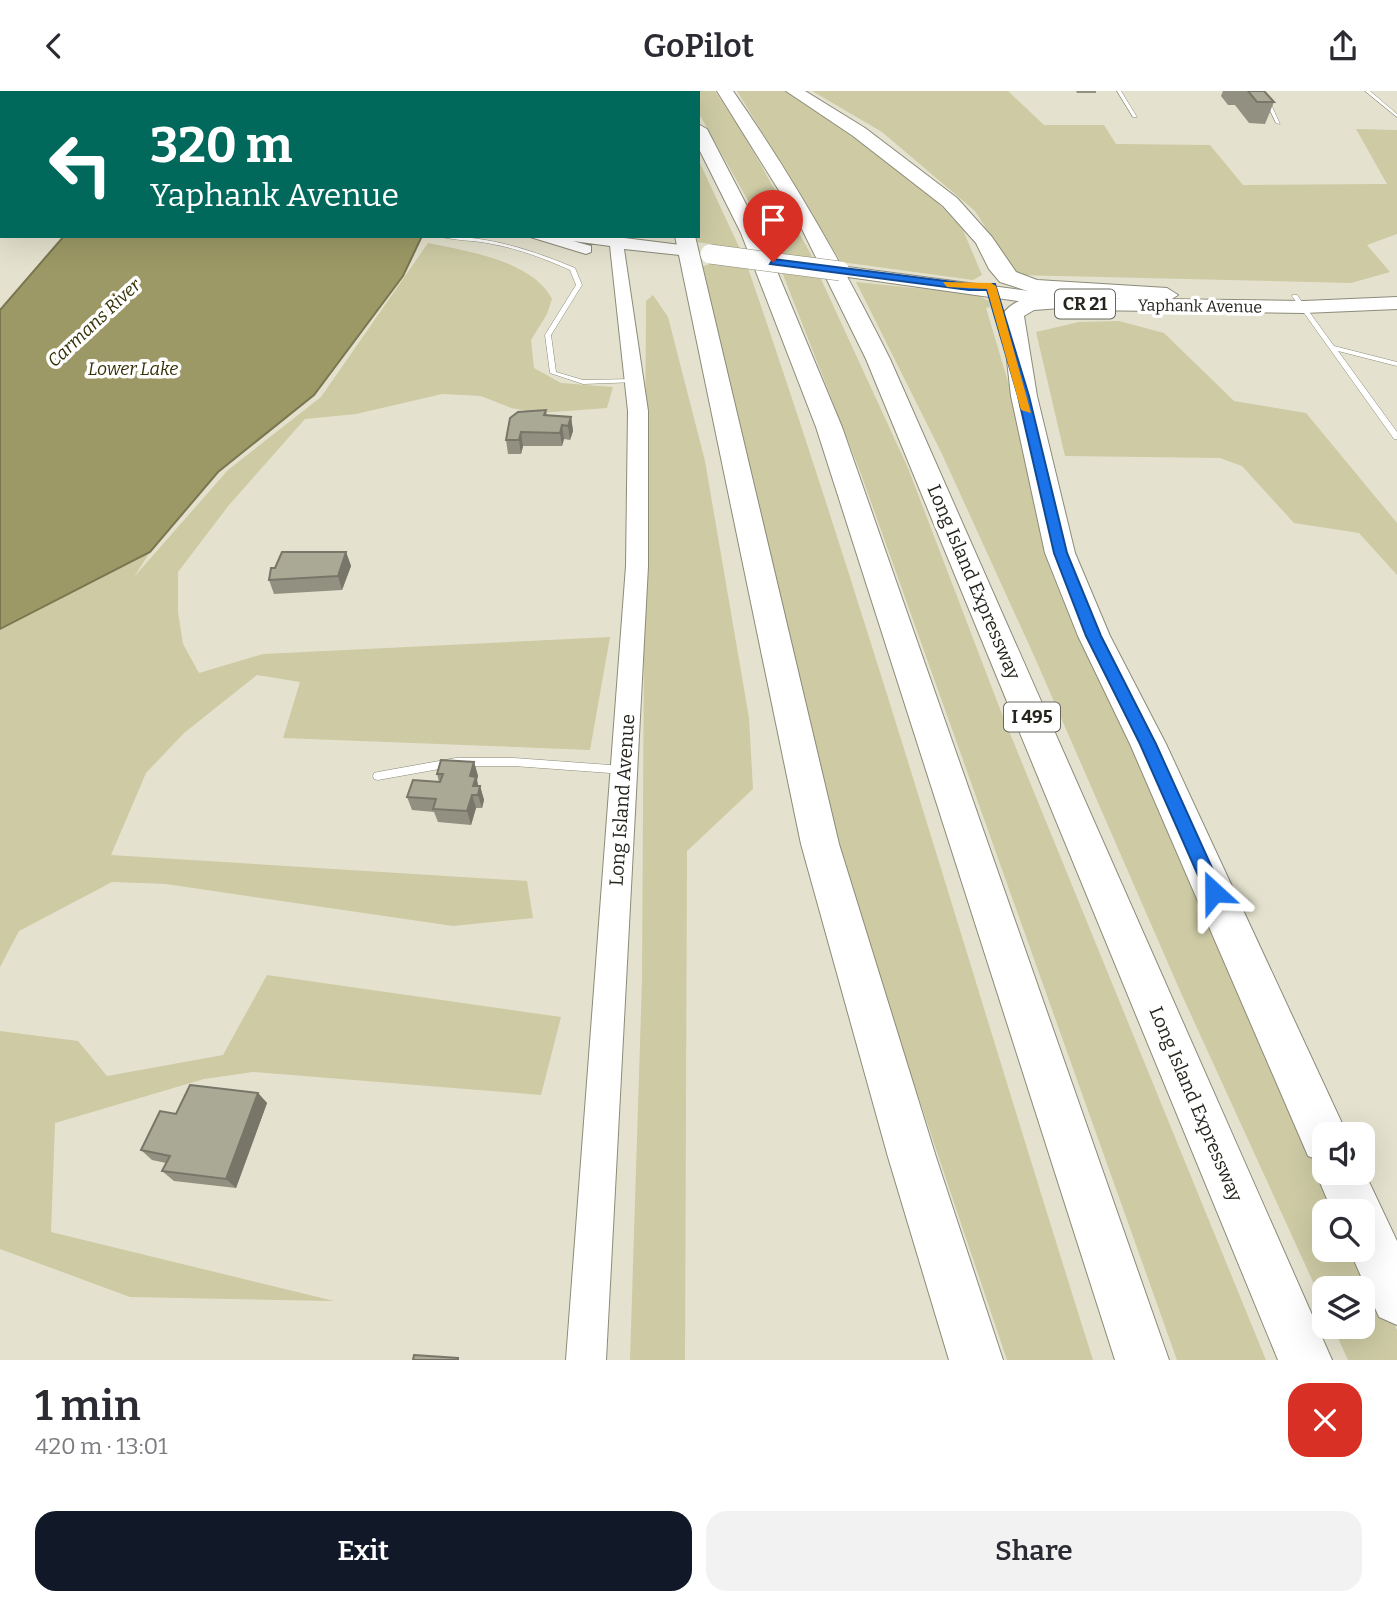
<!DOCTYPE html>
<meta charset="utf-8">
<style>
body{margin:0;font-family:Bitter,serif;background:#f2f2f3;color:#2b2b33;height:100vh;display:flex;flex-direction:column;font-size:26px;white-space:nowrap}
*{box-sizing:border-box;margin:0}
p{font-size:23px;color:#7c7c81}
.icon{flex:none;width:38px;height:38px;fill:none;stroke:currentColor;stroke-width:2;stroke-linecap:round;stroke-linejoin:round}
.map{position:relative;height:1269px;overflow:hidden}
.side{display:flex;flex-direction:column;background:#fff;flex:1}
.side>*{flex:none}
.top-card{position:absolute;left:0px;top:0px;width:700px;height:147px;box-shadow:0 7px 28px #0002;background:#00695c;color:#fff;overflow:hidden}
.tools{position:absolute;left:1312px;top:1031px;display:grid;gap:14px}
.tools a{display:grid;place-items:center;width:63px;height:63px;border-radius:14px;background:#fff;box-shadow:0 7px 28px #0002;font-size:35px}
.pin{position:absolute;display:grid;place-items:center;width:60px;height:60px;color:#fff;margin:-72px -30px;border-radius:50% 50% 50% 0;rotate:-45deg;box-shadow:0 0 7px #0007}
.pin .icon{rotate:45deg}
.me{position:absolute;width:77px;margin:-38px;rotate:336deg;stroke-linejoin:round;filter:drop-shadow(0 0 5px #0008)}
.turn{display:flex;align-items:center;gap:24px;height:147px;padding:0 35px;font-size:32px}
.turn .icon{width:91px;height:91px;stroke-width:2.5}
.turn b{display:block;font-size:49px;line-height:60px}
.round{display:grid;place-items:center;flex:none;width:74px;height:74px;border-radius:21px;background:#f2f2f3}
.summary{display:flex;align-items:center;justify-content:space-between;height:119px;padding:0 35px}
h1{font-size:42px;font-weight:600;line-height:52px}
.action{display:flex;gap:14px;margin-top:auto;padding:14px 35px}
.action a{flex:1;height:80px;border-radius:21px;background:#111827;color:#fff;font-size:28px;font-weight:600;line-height:80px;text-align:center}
.action a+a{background:#f2f2f3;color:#2b2b33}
header{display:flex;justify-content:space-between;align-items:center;height:91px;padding:0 35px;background:#fff;font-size:32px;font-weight:600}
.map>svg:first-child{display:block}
.green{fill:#cdcaa4}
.water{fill:#9d9966;stroke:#797650;stroke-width:2}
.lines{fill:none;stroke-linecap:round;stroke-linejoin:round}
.river{fill:#9d9966;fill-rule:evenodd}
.lane-casing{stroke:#8c8b79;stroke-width:1}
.secondary-casing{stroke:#8c8b79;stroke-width:2}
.primary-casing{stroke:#8c8b79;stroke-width:2}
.highway-casing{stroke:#8c8b79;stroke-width:2}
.lane{fill:#fff;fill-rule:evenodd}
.secondary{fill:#fff;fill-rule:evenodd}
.primary{fill:#fff;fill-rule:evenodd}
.highway{fill:#fff;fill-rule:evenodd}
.primary-bridge-casing{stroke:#8c8b79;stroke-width:20;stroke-linecap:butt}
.primary-bridge{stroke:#fff;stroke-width:19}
.wall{fill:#929181}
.shaded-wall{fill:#777669}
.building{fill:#aaa996;stroke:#777669;stroke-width:2}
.route{fill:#1a73e8;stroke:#114b97;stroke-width:2}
.slow{fill:#f59e0b}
.labels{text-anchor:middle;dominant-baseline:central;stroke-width:7;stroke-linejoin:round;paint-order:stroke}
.far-street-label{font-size:16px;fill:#25241d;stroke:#fff}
.shield{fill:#fff;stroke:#666661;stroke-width:2}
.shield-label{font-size:18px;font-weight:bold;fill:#25241d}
.far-water-label{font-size:18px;font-style:italic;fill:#343004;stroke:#fff}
.street-label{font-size:19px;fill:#25241d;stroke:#fff}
</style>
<header><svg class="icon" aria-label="back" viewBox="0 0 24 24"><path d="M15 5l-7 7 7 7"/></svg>GoPilot<svg class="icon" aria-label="share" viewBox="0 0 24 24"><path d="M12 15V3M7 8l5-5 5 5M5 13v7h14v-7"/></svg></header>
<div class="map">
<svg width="1397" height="1269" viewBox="0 0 1397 1269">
<rect width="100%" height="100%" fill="#e4e2ce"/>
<g class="green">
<path d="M0,0H647V2H2L0,88Z"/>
<path d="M686,0H715L743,42L813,167L772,162L751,115L698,21V2Z"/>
<path d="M737,0H787L893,74L929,102L963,139L982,184L973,189L841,171Z"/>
<path d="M812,0H1008L1044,34H1104L1116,53L1210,54L1243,94L1387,93L1356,38L1397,39V143L1367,154L1390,181L1351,192L1015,184L975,120L882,41Z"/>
<path d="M698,68L740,158L697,151Z"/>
<path d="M428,152C467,160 533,170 552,208L547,223L531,249L534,277L561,292L613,296L607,317L540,322L511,317L481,305L442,303L356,323L305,328L229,414L178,481V521L183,553L199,582L263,563L610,546L590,659L283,647L300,591L257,584L184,642L146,682L111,764L527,790L533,827L453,835L166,793L112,791L19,840L0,876V538L150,461L134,486L228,379L321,306Z"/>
<path d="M712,172L748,177C872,538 978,905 1093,1269H1007L837,764L701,176Z"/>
<path d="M782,181L820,186L908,377L1000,618L1266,1269H1177L861,383Z"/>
<path d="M856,191L975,203L989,210L990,216L986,217L1009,294L1044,446L1344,1120H1325V1158L1361,1159L1397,1239V1269H1348L1333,1236H1363V1197H1325V1217L1181,902L1035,567L942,363Z"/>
<path d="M653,204L668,226L705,370L749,627L753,698L687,760L685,1269H630L642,889L646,210Z"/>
<path d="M1119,230L1164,242L1234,310L1306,322L1397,432V484L1359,442L1294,432L1242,375L1220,367L1065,365L1036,241L1079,231Z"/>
<path d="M267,884L561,926L541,1004L253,981L204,988L55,1032L51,1141L334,1210L130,1206L0,1158V940L78,950L107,985L223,964Z"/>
</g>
<path class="water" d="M64,145H422L403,185L314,304L218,381L150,461L0,538V219Z"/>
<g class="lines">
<path class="river" d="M304,0H324L303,2Z"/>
<g class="lane-casing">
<g id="lane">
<path d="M1117,0H1121L1137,26H1133Z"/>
<path d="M1261,0H1265L1280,33L1276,32Z"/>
<path d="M1365,0H1370L1397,23V26Z"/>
<path d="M2,105V109L0,110V106Z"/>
<path d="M438,145C489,145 529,158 575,177L582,194L551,244L556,281L583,289L635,288L638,290L637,291L583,293L550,282L545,244L576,194L570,179C545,168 520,158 492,153C475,149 455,150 438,145Z"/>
<path d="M1293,204H1297L1334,255L1397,271V275L1338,260L1397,341V348H1394L1292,205Z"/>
<path d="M456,667H514L624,675L628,676L629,679L628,682L624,683L514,675H456L378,689L374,688L373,685L374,682L378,681Z"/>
</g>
</g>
<g class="secondary-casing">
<g id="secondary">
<rect x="0" y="88" width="2" height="8"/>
<path d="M527,145H608L689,155L697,160L689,165L624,158L648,320V475L606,1269H566L626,475L628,320L610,155L573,150L591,155V161L586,163Z"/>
</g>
</g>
<g class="primary-casing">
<path id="primary" d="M840,175L1082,207L1304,210L1397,206V218L1304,222L1082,219L834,184L831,180L834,176Z"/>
</g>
<g class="highway-casing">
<g id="highway">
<path d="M668,0H684L685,2H669Z"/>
<path d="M717,0H733C793,86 843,174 890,268L1332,1269H1278L866,268L798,130Z"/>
<path d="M786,0H805L865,37L957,107L992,146L1016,181L1037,189L1167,197L1178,204L1167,211L1034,202L1000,191L989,178L976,152L943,115L853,45Z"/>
<path d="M698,33L707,38L761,142L842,336L1169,1269H1115L816,336L741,142L698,56Z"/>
<path d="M675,145H695L839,753L936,1066L1003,1269H949L888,1066L801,753Z"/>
<path d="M1066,204L1074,206L1077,211L1074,216L1034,219L1024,225L1037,305L1075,462L1110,545L1166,653L1347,1043H1325V1082H1363V1078L1397,1150V1234L1379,1226L1349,1158H1363V1120H1332L1316,1082L1321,1070L1308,1065L1130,653L1078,545L1045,462L1011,305L1002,224C1016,203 1043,205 1066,204Z"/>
</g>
</g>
<use href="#lane" class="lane"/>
<use href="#secondary" class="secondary"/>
<use href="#primary" class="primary"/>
<use href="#highway" class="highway"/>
<g class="primary-bridge-casing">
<path id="primary-bridge" d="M710,163L840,180"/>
</g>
<use href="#primary-bridge" class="primary-bridge"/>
</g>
<g class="wall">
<path d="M1076,0H1096V2H1077Z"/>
<path d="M1223,0H1264L1274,11L1265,33L1249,32L1235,14H1228L1221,5Z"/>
<path d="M546,319L547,324L571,326L573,340L570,349L564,348L562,355H523L521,363H508L506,349Z"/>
<path d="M346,461L351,475L342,499L274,503L269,489Z"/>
<path d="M474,671L478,685L477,689L478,695H480L484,709L482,717H476L471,734L438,731L434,721L412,719L407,706L439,691L437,683Z"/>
<path d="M258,1002L267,1012L236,1097L174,1090L162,1080L166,1072L152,1069L141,1059L176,1023Z"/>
</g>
<g class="shaded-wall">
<path d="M571,326L573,340L570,349L568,335Z"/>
<path d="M562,334L564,348L562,355L560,342Z"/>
<path d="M521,341L523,355L521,363L519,349Z"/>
<path d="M346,461L351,475L342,499L338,485Z"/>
<path d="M474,671L478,685L477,689L479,699L480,695L484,709L482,717L478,704L470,685Z"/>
<path d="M472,704L476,717L471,734L467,720Z"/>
<path d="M258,1002L267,1012L236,1097L226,1088Z"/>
</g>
<g class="building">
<path d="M1248,0H1264L1274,11H1257Z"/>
<path d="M546,319L544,324L571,326L568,335L562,334L560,342L521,341L519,349H506L510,327L518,321Z"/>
<path d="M282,461H346L338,485L269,489L271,477H275Z"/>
<path d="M441,669L474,671L470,685L476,686L473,695H480L478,704H472L467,720L433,718L436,708L407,706L413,689L440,691L443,683H437Z"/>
<path d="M190,994L258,1002L226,1088L162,1080L170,1065L141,1059L160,1020L176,1023Z"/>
<path d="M414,1264L458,1267V1269H413Z"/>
</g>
<path class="route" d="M773,168L969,193H995L1029,305L1067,462L1101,545L1156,653L1223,801L1221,807H1208L1140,653L1086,545L1054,462L1018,305L987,199H969L770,173Z"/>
<path class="slow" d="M943,191L991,192L996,195L1031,322L1021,319L987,198L947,196Z"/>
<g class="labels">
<g class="far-street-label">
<text transform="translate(1200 215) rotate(1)">Yaphank Avenue</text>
</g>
<g class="shield">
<rect x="1055" y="198.5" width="60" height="29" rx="5"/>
<rect x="1004" y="611.5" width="56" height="29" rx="5"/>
</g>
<g class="shield-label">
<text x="1085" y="213">CR 21</text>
<text x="1032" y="626">I 495</text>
</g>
<g class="far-water-label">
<text transform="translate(94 232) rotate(-43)">Carmans River</text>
<text x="133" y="278">Lower Lake</text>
</g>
<g class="street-label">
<text transform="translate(974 491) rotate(67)">Long Island Expressway</text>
<text transform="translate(622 709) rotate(-86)">Long Island Avenue</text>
<text transform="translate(1196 1013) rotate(67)">Long Island Expressway</text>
</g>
</g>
</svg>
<div class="tools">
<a><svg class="icon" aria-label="sound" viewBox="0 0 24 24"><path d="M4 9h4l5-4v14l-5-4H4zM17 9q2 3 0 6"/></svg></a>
<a><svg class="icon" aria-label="search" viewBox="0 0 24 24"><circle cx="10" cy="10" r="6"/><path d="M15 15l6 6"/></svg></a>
<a><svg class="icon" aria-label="layers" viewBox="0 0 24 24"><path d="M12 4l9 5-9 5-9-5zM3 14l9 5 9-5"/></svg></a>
</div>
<div class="pin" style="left:773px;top:171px;background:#d93025"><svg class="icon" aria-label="arrive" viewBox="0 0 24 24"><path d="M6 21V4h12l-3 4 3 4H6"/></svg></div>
<svg class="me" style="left:1214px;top:801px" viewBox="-20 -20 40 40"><path d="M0-17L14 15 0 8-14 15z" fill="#1a73e8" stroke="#fff" stroke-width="4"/></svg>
<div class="top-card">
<div class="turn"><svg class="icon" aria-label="left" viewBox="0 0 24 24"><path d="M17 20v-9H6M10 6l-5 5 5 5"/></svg><div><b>320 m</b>Yaphank Avenue</div></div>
</div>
</div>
<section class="side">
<div class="summary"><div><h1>1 min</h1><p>420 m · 13:01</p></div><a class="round" style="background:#d93025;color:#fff"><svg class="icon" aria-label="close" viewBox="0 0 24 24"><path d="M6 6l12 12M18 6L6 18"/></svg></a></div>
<div class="action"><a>Exit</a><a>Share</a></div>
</section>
